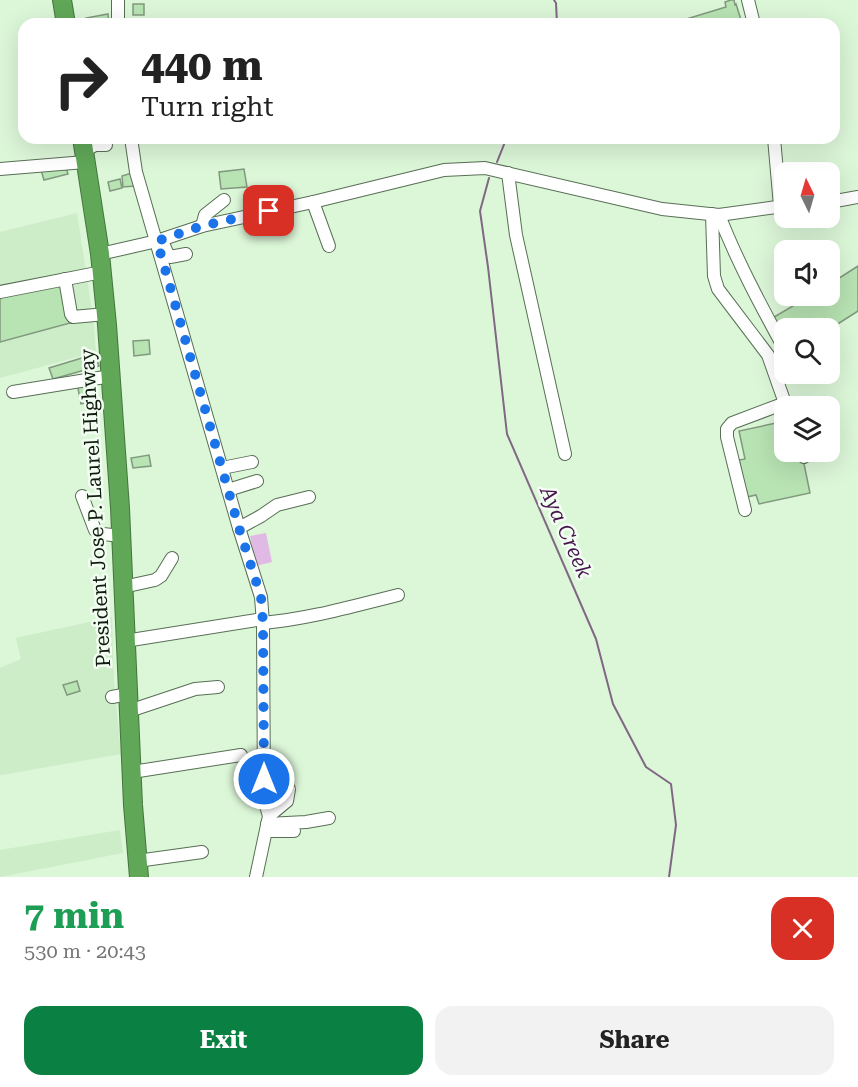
<!DOCTYPE html>
<meta charset="utf-8">
<style>
body{margin:0;font-family:"Roboto Serif",serif;background:#f2f2f2;color:#222;height:100vh;display:flex;flex-direction:column;font-size:22px;white-space:nowrap}
*{box-sizing:border-box;margin:0}
p{font-size:20px;color:#767676}
.icon{flex:none;width:33px;height:33px;fill:none;stroke:currentColor;stroke-width:2;stroke-linecap:round;stroke-linejoin:round}
.map{position:relative;height:877px;overflow:hidden}
.side{display:flex;flex-direction:column;background:#fff;flex:1}
.side>*{flex:none}
.hud{position:absolute;left:18px;top:18px;width:822px;height:126px;border-radius:18px;box-shadow:0 6px 24px #0002;background:#fff;color:#222;overflow:hidden}
.needle{width:39px;rotate:355deg}
.buttons{position:absolute;left:774px;top:162px;display:grid;gap:12px}
.buttons a{display:grid;place-items:center;width:66px;height:66px;border-radius:12px;background:#fff;box-shadow:0 6px 24px #0002;font-size:30px}
.pin{position:absolute;display:grid;place-items:center;width:51px;height:51px;color:#fff;margin:-26px;border-radius:12px;box-shadow:0 3px 9px #0006}
.me{position:absolute;width:66px;margin:-33px;rotate:0deg;stroke-linejoin:round;filter:drop-shadow(0 0 4px #0008)}
.turn{display:flex;align-items:center;gap:21px;height:126px;padding:0 24px;font-size:27px}
.turn .icon{width:78px;height:78px;stroke-width:2.5}
.turn b{display:block;font-size:42px;line-height:51px}
.round{display:grid;place-items:center;flex:none;width:63px;height:63px;border-radius:18px;background:#f2f2f2}
.summary{display:flex;align-items:center;justify-content:space-between;height:102px;padding:0 24px}
h1{font-size:36px;font-weight:700;line-height:45px;color:#1e9e55}
.action{display:flex;gap:12px;margin-top:auto;padding:12px 24px}
.action a{flex:1;height:69px;border-radius:18px;background:#0b8043;color:#fff;font-size:24px;font-weight:700;line-height:69px;text-align:center}
.action a+a{background:#f2f2f2;color:#222}
.map>svg:first-child{display:block}
.built{fill:#cdecc8}
.green{fill:#e0bae5}
.lines{fill:none;stroke-linecap:round;stroke-linejoin:round}
.stream{stroke:#806784;stroke-width:2}
.building{fill:#b8e3b3;stroke:#81997e;stroke-width:1.5}
.minor-casing{stroke:#586f55;stroke-width:14}
.highway-casing{stroke:#44763e;stroke-width:20}
.minor{stroke:#fff;stroke-width:12}
.highway{stroke:#60a758;stroke-width:18}
.route{stroke:#1a73e8;stroke-width:10;stroke-dasharray:0 18}
.labels{text-anchor:middle;dominant-baseline:central;stroke-width:5;stroke-linejoin:round;paint-order:stroke}
.street-label{font-size:20px;fill:#111a0f;stroke:#f3fef2}
.water-label{font-size:21px;font-style:italic;fill:#47154e;stroke:#f3fef2}
</style>
<div class="map">
<svg width="858" height="877" viewBox="0 0 858 877">
<rect width="100%" height="100%" fill="#dcf6d8"/>
<g class="built">
<path d="M77,213L93,317L96,352L0,378V232Z"/>
<path d="M112,617L114,681L121,754L2,775H0V668L21,659L16,638Z"/>
<path d="M120,830L123,853L0,877V850Z"/>
</g>
<path class="green" d="M266,533L272,562L256,566L250,536Z"/>
<g class="lines">
<g class="stream">
<path d="M554,0L556,3L557,24"/>
<path d="M497,162L505,142L508,138"/>
<path d="M489,178L480,211L488,267L507,434L596,639L613,704L646,767L671,784L676,825L669,877"/>
</g>
</g>
<g class="building">
<path d="M731,0H734L735,5L736,4L742,23L670,24L726,7L725,2Z"/>
<rect x="133" y="4" width="11" height="11"/>
<path d="M108,14L109,24H87L86,18Z"/>
<path d="M65,164L68,174L44,180L41,170Z"/>
<path d="M244,169L247,187L221,189L219,172Z"/>
<path d="M135,172V186L123,187L122,176Z"/>
<path d="M120,179L122,188L110,191L108,182Z"/>
<path d="M858,266V311L830,329L784,328V334L774,317L810,296H830V284Z"/>
<path d="M60,284L70,323L0,342V298Z"/>
<path d="M149,340L150,354L134,356L133,341Z"/>
<path d="M95,354L99,366L53,379L49,368Z"/>
<path d="M93,380L97,401L81,404L77,383Z"/>
<path d="M781,422L784,438V452H796L798,460L803,459L810,493L759,504L756,495L747,497L739,460L745,459L739,431Z"/>
<path d="M149,455L151,466L133,468L131,458Z"/>
<path d="M77,681L80,691L67,695L63,685Z"/>
</g>
<g class="lines">
<g class="minor-casing">
<g id="minor">
<path d="M118,0V24"/>
<path d="M748,0L754,24"/>
<path d="M131,138L136,172L239,528L261,597L263,623L264,799L269,816L256,877"/>
<path d="M774,138L780,206"/>
<path d="M84,151L95,145H106"/>
<path d="M0,169L85,162"/>
<path d="M508,173L516,235L565,454"/>
<path d="M313,202L329,246"/>
<path d="M830,202L858,197"/>
<path d="M712,214L714,276L718,289L768,355L786,406"/>
<path d="M719,215C737,261 760,304 784,348"/>
<path d="M202,226L205,215L224,200"/>
<path d="M163,243L168,255L170,257L186,254"/>
<path d="M100,254L157,241L202,226L313,202L444,170L485,168L662,209L719,215L784,206"/>
<path d="M65,279L71,314L73,317L106,314"/>
<path d="M0,292L102,272"/>
<path d="M13,392L111,376"/>
<path d="M802,452L804,457"/>
<path d="M222,468L252,462"/>
<path d="M228,490L257,481"/>
<path d="M82,496L95,530L103,534L121,536"/>
<path d="M745,510L727,437V429L732,423L785,403"/>
<path d="M239,528L261,516L277,505L309,497"/>
<path d="M123,587L155,580L161,576L172,558"/>
<path d="M263,623C309,619 353,606 398,595"/>
<path d="M125,641L263,619"/>
<path d="M112,697L128,694"/>
<path d="M129,711L195,689L218,687"/>
<path d="M132,772L241,755"/>
<path d="M269,816L287,801L289,789"/>
<path d="M267,824L306,822L329,818"/>
<path d="M271,831H294"/>
<path d="M137,861L202,852"/>
</g>
</g>
<g class="highway-casing">
<g id="highway">
<path d="M62,0L66,24"/>
<path d="M82,138L100,254L107,325L120,508L133,805L139,877"/>
</g>
</g>
<use href="#minor" class="minor"/>
<use href="#highway" class="highway"/>
</g>
<g class="lines">
<path class="route" d="M264,779L263,623L261,597L239,528L157,241L202,226L269,211"/>
</g>
<g class="labels">
<g class="street-label">
<text transform="translate(95 508) rotate(-93)">President Jose P. Laurel Highway</text>
</g>
<g class="water-label">
<text transform="translate(566 532) rotate(66)">Aya Creek</text>
</g>
</g>
</svg>
<div class="buttons">
<a><svg class="needle" viewBox="-14 -14 28 28"><path d="M0-13l5 13h-10z" fill="#e53935"/><path d="M0 13l5-13h-10z" fill="#767676"/></svg></a>
<a><svg class="icon" aria-label="sound" viewBox="0 0 24 24"><path d="M4 9h4l5-4v14l-5-4H4zM17 9q2 3 0 6"/></svg></a>
<a><svg class="icon" aria-label="search" viewBox="0 0 24 24"><circle cx="10" cy="10" r="6"/><path d="M15 15l6 6"/></svg></a>
<a><svg class="icon" aria-label="layers" viewBox="0 0 24 24"><path d="M12 4l9 5-9 5-9-5zM3 14l9 5 9-5"/></svg></a>
</div>
<div class="pin" style="left:269px;top:211px;background:#d93025"><svg class="icon" aria-label="arrive" viewBox="0 0 24 24"><path d="M6 21V4h12l-3 4 3 4H6"/></svg></div>
<svg class="me" style="left:264px;top:779px" viewBox="-20 -20 40 40"><circle r="17" fill="#1a73e8" stroke="#fff" stroke-width="3"/><path d="M0-11L8 9 0 5-8 9z" fill="#fff"/></svg>
<div class="hud">
<div class="turn"><svg class="icon" aria-label="right" viewBox="0 0 24 24"><path d="M7 20v-9h11M14 6l5 5-5 5"/></svg><div><b>440 m</b>Turn right</div></div>
</div>
</div>
<section class="side">
<div class="summary"><div><h1>7 min</h1><p>530 m · 20:43</p></div><a class="round" style="background:#d93025;color:#fff"><svg class="icon" aria-label="close" viewBox="0 0 24 24"><path d="M6 6l12 12M18 6L6 18"/></svg></a></div>
<div class="action"><a>Exit</a><a>Share</a></div>
</section>
